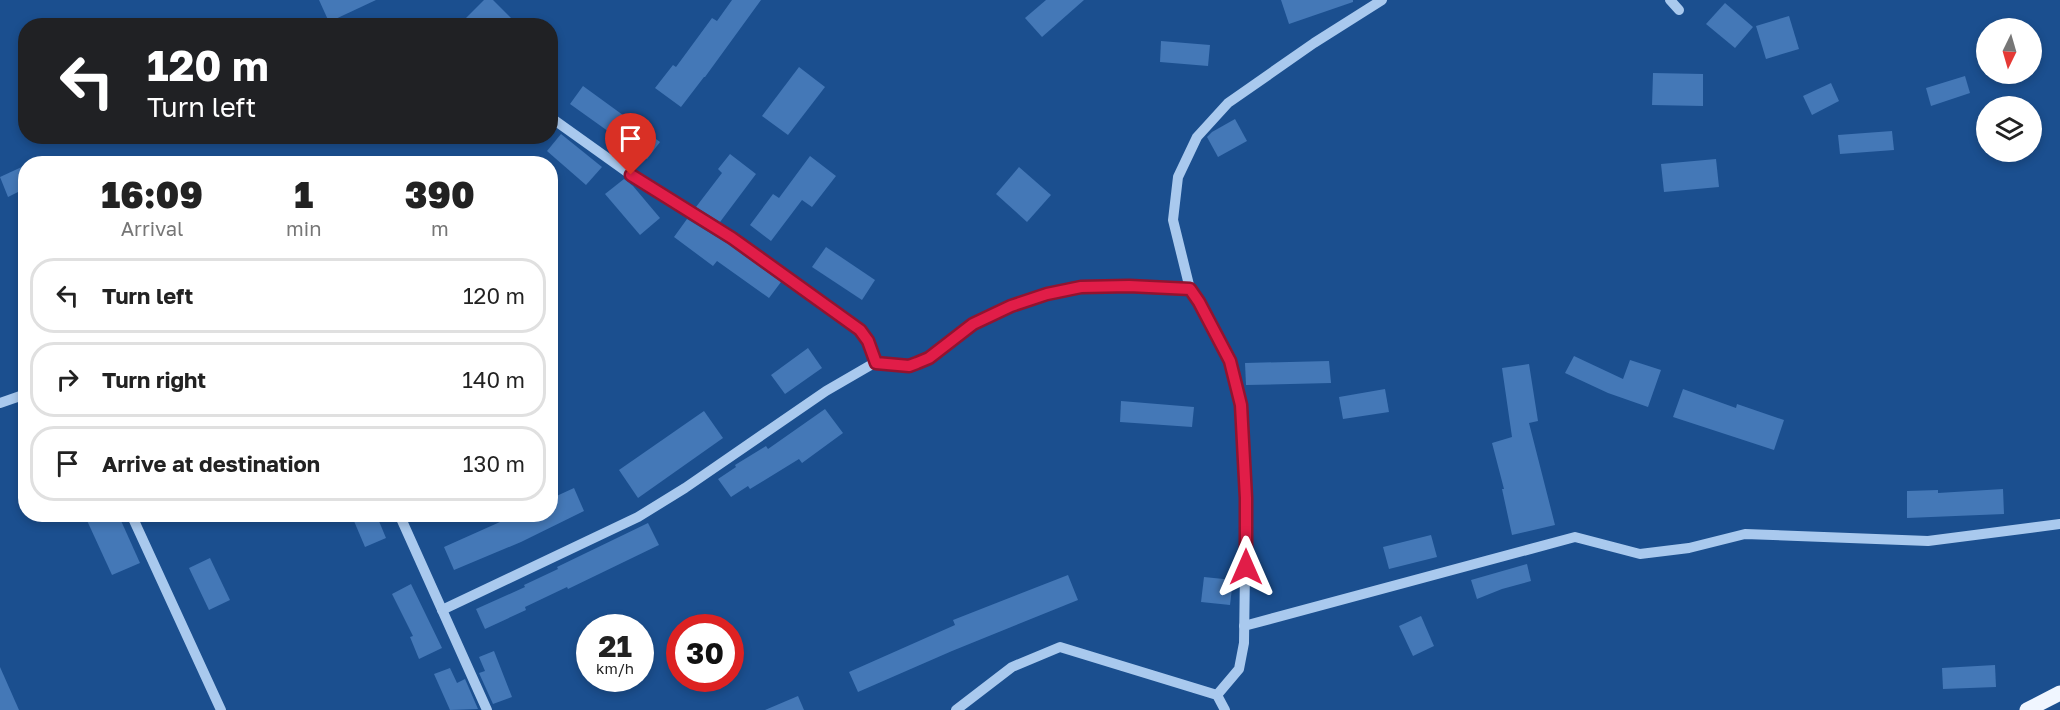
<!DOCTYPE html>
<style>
body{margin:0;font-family:"Golos Text",sans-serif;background:#f2f2f2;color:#222;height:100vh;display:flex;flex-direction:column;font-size:22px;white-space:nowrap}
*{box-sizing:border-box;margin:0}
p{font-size:20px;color:#767676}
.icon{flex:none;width:33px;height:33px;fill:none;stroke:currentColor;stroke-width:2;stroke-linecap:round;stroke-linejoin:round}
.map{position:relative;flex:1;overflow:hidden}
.side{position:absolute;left:18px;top:156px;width:540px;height:366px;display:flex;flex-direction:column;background:#fff;border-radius:24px;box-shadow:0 3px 9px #0003}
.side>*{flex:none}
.guide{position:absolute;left:18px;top:18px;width:540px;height:126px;border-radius:24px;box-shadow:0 3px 9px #0003;background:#202124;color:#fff;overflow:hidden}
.needle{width:39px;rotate:185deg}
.fabs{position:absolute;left:1976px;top:18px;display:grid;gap:12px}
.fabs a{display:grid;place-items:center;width:66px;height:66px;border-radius:50%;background:#fff;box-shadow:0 3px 9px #0003;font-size:30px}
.speed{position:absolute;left:576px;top:614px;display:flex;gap:12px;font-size:30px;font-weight:700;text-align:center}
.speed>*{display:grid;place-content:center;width:78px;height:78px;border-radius:50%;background:#fff;box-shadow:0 3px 9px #0003;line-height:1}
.speed small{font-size:15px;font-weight:400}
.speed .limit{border:9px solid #d22;background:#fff;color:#111}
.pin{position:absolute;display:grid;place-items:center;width:51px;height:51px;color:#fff;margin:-62px -26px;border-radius:50% 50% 50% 0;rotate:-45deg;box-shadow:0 0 6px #0007}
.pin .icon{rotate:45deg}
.me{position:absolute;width:66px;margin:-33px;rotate:0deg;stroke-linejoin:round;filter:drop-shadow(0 0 4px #0008)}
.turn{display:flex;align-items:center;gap:21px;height:126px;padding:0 30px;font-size:27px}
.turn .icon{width:78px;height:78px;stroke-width:2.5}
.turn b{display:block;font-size:42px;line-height:51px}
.eta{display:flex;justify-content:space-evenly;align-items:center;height:102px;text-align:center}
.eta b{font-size:36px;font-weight:800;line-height:42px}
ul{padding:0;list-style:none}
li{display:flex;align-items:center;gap:18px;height:75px;margin:0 12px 9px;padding:0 18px;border:3px solid #e0e0e0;border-radius:24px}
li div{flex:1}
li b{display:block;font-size:22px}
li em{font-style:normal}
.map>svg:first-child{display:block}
.building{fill:#4478b7}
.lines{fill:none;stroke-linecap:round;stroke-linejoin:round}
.minor{stroke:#a9c9ee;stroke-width:10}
.major{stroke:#f0f6ff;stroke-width:15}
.route-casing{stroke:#92132f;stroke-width:15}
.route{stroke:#e11d48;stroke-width:10}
</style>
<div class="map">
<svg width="2060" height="710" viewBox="0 0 2060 710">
<rect width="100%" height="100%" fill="#1b4f8f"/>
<g class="building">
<path d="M319,0H376L329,22Z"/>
<path d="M484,0H493L519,26H473L466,18Z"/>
<path d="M732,0H761L705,77H704L681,107L655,88L673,65L676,67L712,18L717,21Z"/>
<path d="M1046,0H1084L1042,37L1025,18Z"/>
<path d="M1281,0H1353V2L1289,24Z"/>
<path d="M1725,3L1753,27L1735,48L1706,24Z"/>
<path d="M1789,16L1799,49L1766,59L1756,26Z"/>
<path d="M1161,41L1210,45L1208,66L1160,62Z"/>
<path d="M799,67L825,87L788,135L762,116Z"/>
<path d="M1653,73L1703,74V106L1652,105Z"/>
<path d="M1965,76L1970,93L1931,106L1926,88Z"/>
<path d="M1831,83L1839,101L1812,115L1803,96Z"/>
<path d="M583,86L660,142L647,159L570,104Z"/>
<path d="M1235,119L1247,141L1218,157L1207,137L1212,132Z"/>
<path d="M1892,131L1894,150L1840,154L1838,135Z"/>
<path d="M561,134L602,167L586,185L547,151Z"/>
<path d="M730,154L756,174L720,222L696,207L722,173L718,169Z"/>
<path d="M810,156L836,176L812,207L802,200L771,241L750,225L773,194L779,198Z"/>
<path d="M1716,159L1719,187L1664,192L1661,164Z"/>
<path d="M26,165V188L8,197L0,177Z"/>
<path d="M1019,167L1051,195L1027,222L996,194Z"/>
<path d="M624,179L633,186L660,218L640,235L605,194Z"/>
<path d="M687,219L728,244L781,282L769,298L717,261L713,266L674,237Z"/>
<path d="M826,247L875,280L862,300L812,267Z"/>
<path d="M808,348L822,368L785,394L771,375Z"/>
<path d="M1574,356L1623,379L1630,360L1661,370L1648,407L1608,393L1565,373Z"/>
<path d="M1329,361L1331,383L1246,385L1245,363Z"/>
<path d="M1529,364L1538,421L1529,423L1555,525L1512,535L1502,489H1504L1492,443L1512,437L1502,368Z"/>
<path d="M1385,389L1389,412L1343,419L1339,397Z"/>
<path d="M1683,389L1736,408L1737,404L1784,420L1774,450L1673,417Z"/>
<path d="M1121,401L1194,407L1192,427L1120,422Z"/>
<path d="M825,409L843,433L802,463L799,459L750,489L748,486L731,497L718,479L736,467L735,465L766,446L768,449Z"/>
<path d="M704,411L723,438L638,498L619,470Z"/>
<path d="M574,488L584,511L521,542L454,570L444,547L518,514H550V499Z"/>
<path d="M2003,489L2004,514L1907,518V491L1938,490V493Z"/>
<path d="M84,514H118L140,563L112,575Z"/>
<path d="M351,514H376L386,538L365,547Z"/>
<path d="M648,523L659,545L568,589L567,587L525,607L526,610L485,629L476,609L525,587L524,585L558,569L557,567Z"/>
<path d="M1431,535L1437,557L1389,569L1383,547Z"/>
<path d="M210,558L230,600L209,610L189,568Z"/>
<path d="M1527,564L1531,581L1502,589L1477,599L1471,580Z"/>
<path d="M1068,575L1078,600L952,651L858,692L849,672L955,625L953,620Z"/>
<path d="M1204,577L1233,580L1230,605L1201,602Z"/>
<path d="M411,584L442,648L419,659L410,637L413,636L392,594Z"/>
<path d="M1421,616L1434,646L1413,656L1399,626Z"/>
<path d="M494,651L512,697L493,704L479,673L485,671L479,657Z"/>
<path d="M1995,665L1996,687L1943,689L1942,668Z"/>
<path d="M0,667L19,710H0Z"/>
<path d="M450,668L457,683L465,679L478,709L450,710L434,674Z"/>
<path d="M798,696L804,710H765Z"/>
</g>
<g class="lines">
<g class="minor">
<path d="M1670,0L1679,10"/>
<path d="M550,117L648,187L732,238L860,330L868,341L876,362L909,366L917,363L929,358L973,324L1011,306L1047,294L1081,287L1129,286L1190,289"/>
<path d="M0,403L26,394"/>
<path d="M131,514L221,710"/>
<path d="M399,514L487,710"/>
<path d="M442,610L638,517L685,488L826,391L876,362"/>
<path d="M1244,626L1575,537L1640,554L1689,548L1745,534L1928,541L2060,524"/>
<path d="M1217,695L1239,669L1244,643L1246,498L1241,404L1230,361L1199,302L1190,289L1173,220L1178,177L1197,137L1228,103L1314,43L1382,0"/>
<path d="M956,710L1012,667L1060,647L1217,695L1225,710"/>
</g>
<path class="major" d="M2027,710L2060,693"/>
</g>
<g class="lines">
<g class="route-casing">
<path id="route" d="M631,175L732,238L860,330L868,341L876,363L909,366L917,363L929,358L973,324L1011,306L1047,294L1081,287L1129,286L1190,289L1199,302L1230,361L1241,405L1246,498V567"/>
</g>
<use href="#route" class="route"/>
</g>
</svg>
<div class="fabs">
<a><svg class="needle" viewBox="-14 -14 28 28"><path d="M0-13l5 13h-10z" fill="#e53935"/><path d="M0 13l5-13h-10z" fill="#767676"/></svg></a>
<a><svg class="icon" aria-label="layers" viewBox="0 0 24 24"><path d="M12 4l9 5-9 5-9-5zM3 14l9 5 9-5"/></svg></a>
</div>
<div class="speed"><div>21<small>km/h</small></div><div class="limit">30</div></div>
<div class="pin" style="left:631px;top:175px;background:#d93025"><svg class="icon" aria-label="arrive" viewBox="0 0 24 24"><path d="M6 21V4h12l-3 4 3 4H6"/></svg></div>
<svg class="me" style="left:1246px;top:567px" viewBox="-20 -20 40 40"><path d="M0-17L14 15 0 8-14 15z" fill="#e11d48" stroke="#fff" stroke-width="4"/></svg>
<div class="guide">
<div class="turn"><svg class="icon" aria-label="left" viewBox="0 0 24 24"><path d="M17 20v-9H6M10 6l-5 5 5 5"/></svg><div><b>120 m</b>Turn left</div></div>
</div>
<section class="side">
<div class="eta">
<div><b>16:09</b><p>Arrival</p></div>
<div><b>1</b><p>min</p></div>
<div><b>390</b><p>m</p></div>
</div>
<ul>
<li><svg class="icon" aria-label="left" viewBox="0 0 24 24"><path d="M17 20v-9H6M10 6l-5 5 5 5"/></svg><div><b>Turn left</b></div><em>120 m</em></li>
<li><svg class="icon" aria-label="right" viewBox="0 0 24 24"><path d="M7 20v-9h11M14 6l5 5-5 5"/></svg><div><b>Turn right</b></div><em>140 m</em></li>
<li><svg class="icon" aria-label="arrive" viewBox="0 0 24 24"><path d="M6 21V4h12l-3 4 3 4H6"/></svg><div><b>Arrive at destination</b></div><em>130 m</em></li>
</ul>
</section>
</div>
